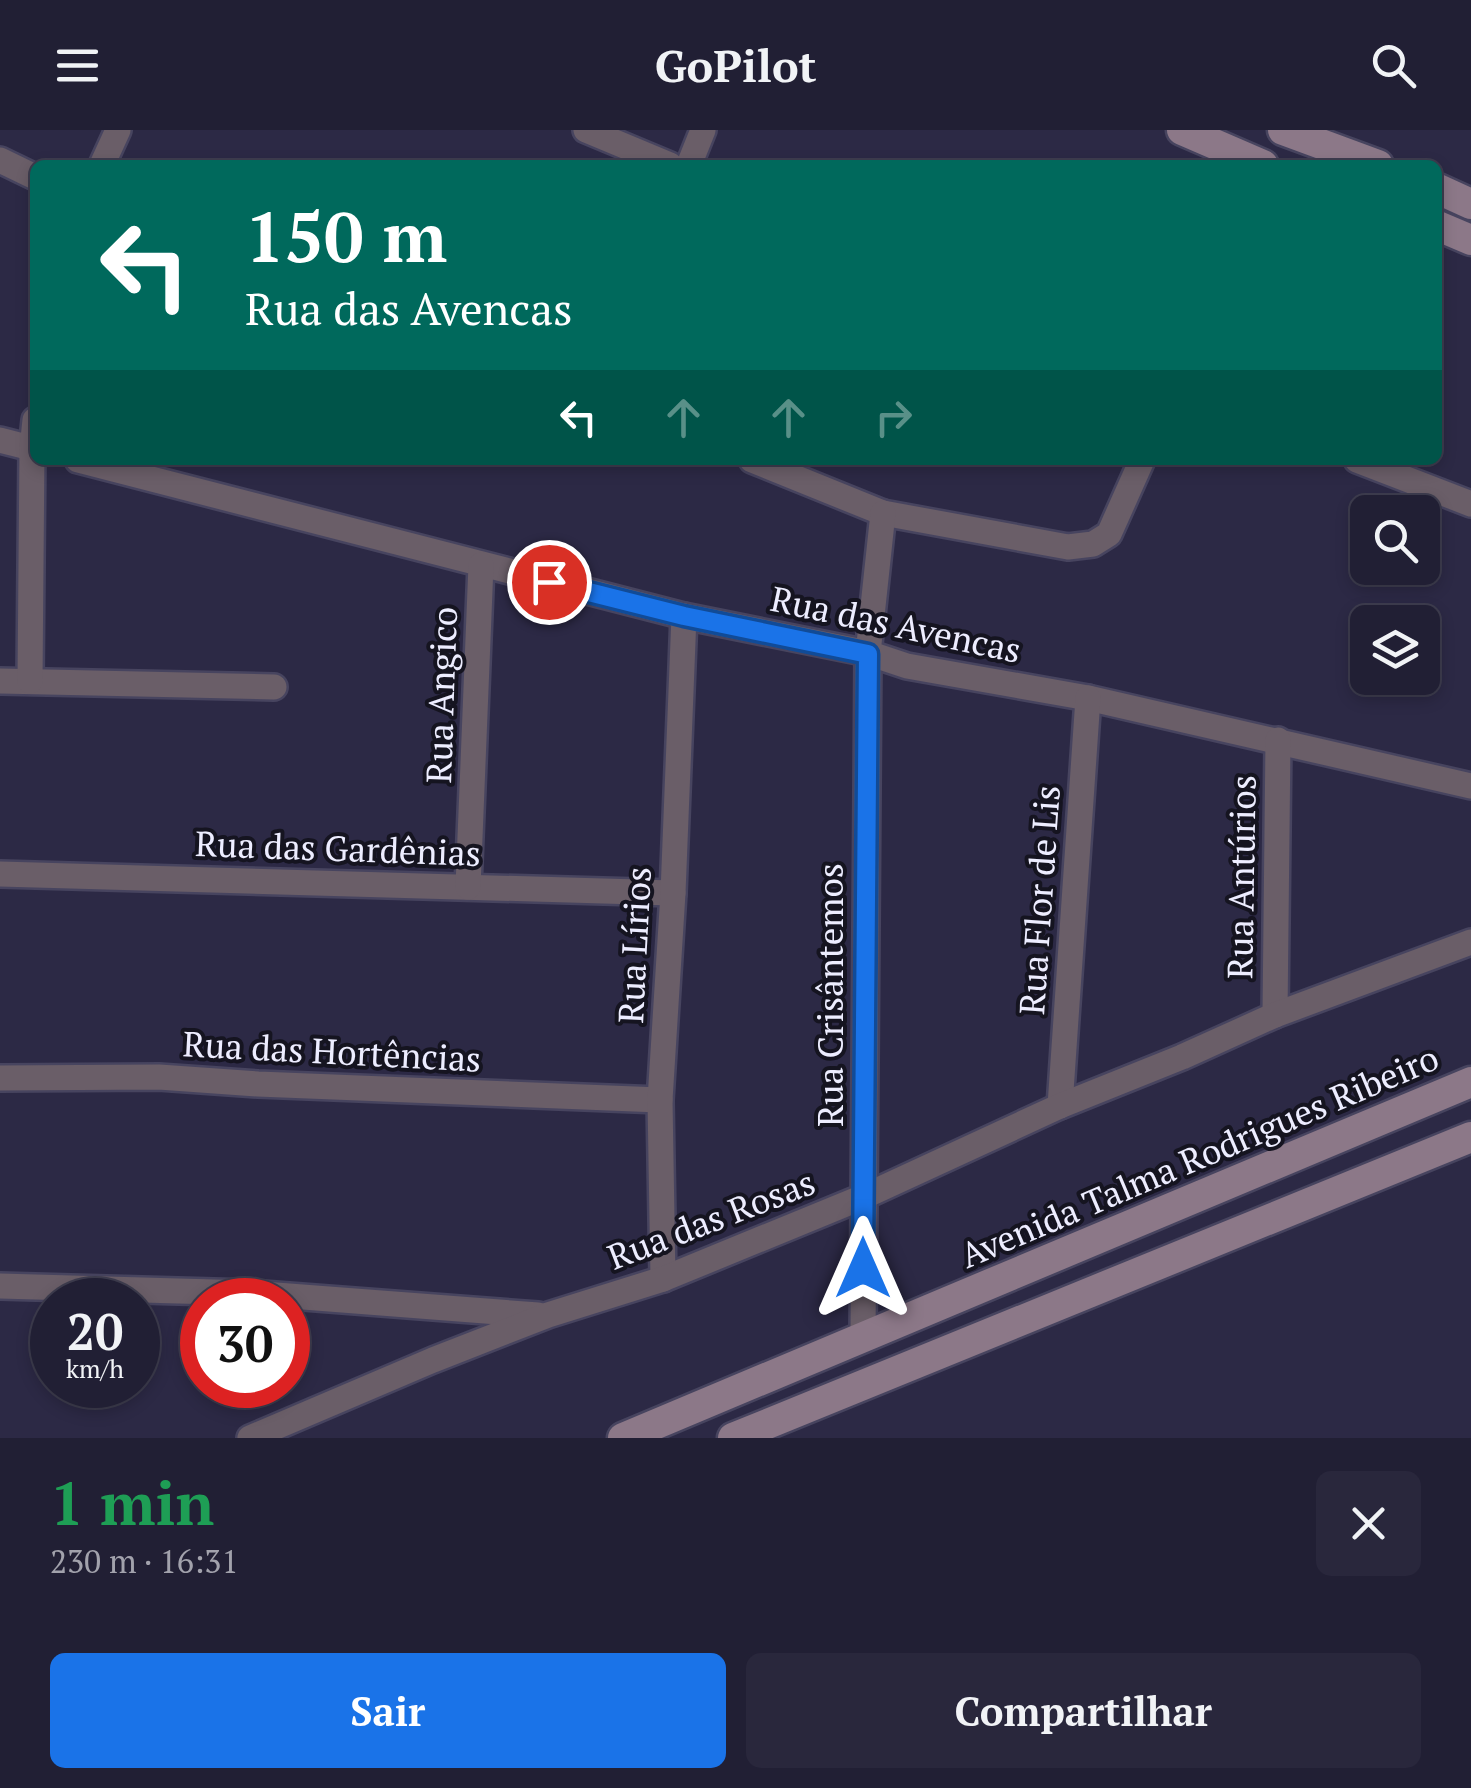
<!DOCTYPE html>
<html lang="pt">
<meta charset="utf-8">
<style>
body{margin:0;font-family:"PT Serif",serif;background:#29273c;color:#f1f3f6;height:100vh;display:flex;flex-direction:column;font-size:38px;white-space:nowrap}
*{box-sizing:border-box;margin:0}
p{font-size:32px;color:#a2a2ac}
.icon{flex:none;width:55px;height:55px;fill:none;stroke:currentColor;stroke-width:2;stroke-linecap:round;stroke-linejoin:round}
.map{position:relative;height:1308px;overflow:hidden}
.panel{display:flex;flex-direction:column;background:#211f34;flex:1}
.panel>*{flex:none}
.guide{position:absolute;left:30px;top:30px;width:1412px;height:305px;border-radius:15px;box-shadow:0 5px 15px #0003,0 0 0 2px #3e3d4f;background:#00695c;color:#fff;overflow:hidden}
.controls{position:absolute;left:1350px;top:365px;display:grid;gap:20px}
.controls a{display:grid;place-items:center;width:90px;height:90px;border-radius:15px;background:#211f34;box-shadow:0 5px 15px #0003,0 0 0 2px #3e3d4f;font-size:50px}
.speed{position:absolute;left:30px;top:1148px;display:flex;gap:20px;font-size:50px;font-weight:700;text-align:center}
.speed>*{display:grid;place-content:center;width:130px;height:130px;border-radius:50%;background:#211f34;box-shadow:0 5px 15px #0003,0 0 0 2px #3e3d4f;line-height:1}
.speed small{font-size:25px;font-weight:400}
.speed .limit{border:15px solid #d22;background:#fff;color:#111}
.pin{position:absolute;display:grid;place-items:center;width:85px;height:85px;color:#fff;margin:-42px;border:5px solid #fff;border-radius:50%;box-shadow:0 2px 10px #0007}
.me{position:absolute;width:110px;margin:-55px;rotate:0deg;stroke-linejoin:round;filter:drop-shadow(0 0 8px #0008)}
.turn{display:flex;align-items:center;gap:35px;height:210px;padding:0 50px;font-size:45px}
.turn .icon{width:130px;height:130px;stroke-width:2.5}
.turn b{display:block;font-size:70px;line-height:85px}
.lanes{display:flex;align-items:center;height:95px;padding:0 50px;background:#0003;justify-content:center;gap:50px;direction:ltr}
.lanes .off{opacity:.35}
.round{display:grid;place-items:center;flex:none;width:105px;height:105px;border-radius:15px;background:#29273c}
.headline{display:flex;align-items:center;justify-content:space-between;height:170px;padding:0 50px}
h1{font-size:60px;font-weight:600;line-height:75px;color:#1e9e55}
.button{display:flex;gap:20px;margin-top:auto;padding:20px 50px}
.button a{flex:1;height:115px;border-radius:15px;background:#1a73e8;color:#fff;font-size:40px;font-weight:600;line-height:115px;text-align:center}
.button a+a{background:#29273c;color:#f1f3f6}
header{display:flex;justify-content:space-between;align-items:center;height:130px;padding:0 50px;background:#211f34;font-size:45px;font-weight:600}
.map>svg:first-child{display:block}
.lines{fill:none;stroke-linecap:round;stroke-linejoin:round}
.street-casing{stroke:#47445f;stroke-width:30}
.secondary-casing{stroke:#47445f;stroke-width:35}
.street{stroke:#6a5e68;stroke-width:25}
.secondary{stroke:#8c7888;stroke-width:30}
.route-casing{stroke:#114b97;stroke-width:25}
.route{stroke:#1a73e8;stroke-width:18}
.labels{text-anchor:middle;dominant-baseline:central;stroke-width:8;stroke-linejoin:round;paint-order:stroke}
.street-label{font-size:35px;fill:#ededff;stroke:#151420}
</style>
<header><svg class="icon" aria-label="menu" viewBox="0 0 24 24"><path d="M4 6h16M4 12h16M4 18h16"/></svg>GoPilot<svg class="icon" aria-label="search" viewBox="0 0 24 24"><circle cx="10" cy="10" r="6"/><path d="M15 15l6 6"/></svg></header>
<div class="map">
<svg width="1471" height="1308" viewBox="0 0 1471 1308">
<rect width="100%" height="100%" fill="#2c2945"/>
<g class="lines">
<g class="street-casing">
<g id="street">
<path d="M586,0L670,35"/>
<path d="M0,30L35,47"/>
<path d="M102,35L118,0"/>
<path d="M689,35L703,0"/>
<path d="M0,310L35,319"/>
<path d="M78,330L684,486L868,523L907,536L1088,568L1471,656"/>
<path d="M752,330L883,383L1068,417L1093,414L1109,404L1142,330"/>
<path d="M1357,330L1471,374"/>
<path d="M0,551L274,557"/>
<path d="M30,551L32,318L35,290"/>
<path d="M0,744L673,763"/>
<path d="M468,757L481,435"/>
<path d="M1275,885L1278,610"/>
<path d="M0,948L159,947L258,954L660,970"/>
<path d="M1060,976L1088,568"/>
<path d="M663,1149L660,970L673,763L684,486"/>
<path d="M0,1156L250,1163L538,1185"/>
<path d="M863,1208L868,523L883,383"/>
<path d="M250,1308L433,1230L548,1185L663,1149L863,1067L1060,976L1182,927L1275,885L1471,812"/>
</g>
</g>
<g class="secondary-casing">
<g id="secondary">
<path d="M1182,0L1263,35"/>
<path d="M1283,0L1378,35"/>
<path d="M1438,59L1471,74"/>
<path d="M1438,96L1471,110"/>
<path d="M623,1308L1471,952"/>
<path d="M733,1308L1471,1007"/>
</g>
</g>
<use href="#street" class="street"/>
<use href="#secondary" class="secondary"/>
</g>
<g class="lines">
<g class="route-casing">
<path id="route" d="M549,452L684,486L868,524L863,1138"/>
</g>
<use href="#route" class="route"/>
</g>
<g class="labels">
<g class="street-label">
<text transform="translate(896 494) rotate(12)">Rua das Avencas</text>
<text transform="translate(441 565) rotate(-88)">Rua Angico</text>
<text transform="translate(338 718) rotate(2)">Rua das Gardênias</text>
<text transform="translate(1241 747) rotate(-89)">Rua Antúrios</text>
<text transform="translate(1039 770) rotate(-86)">Rua Flor de Lis</text>
<text transform="translate(634 815) rotate(-87)">Rua Lírios</text>
<text transform="translate(830 865) rotate(-90)">Rua Crisântemos</text>
<text transform="translate(332 921) rotate(3)">Rua das Hortências</text>
<text transform="translate(1199 1026) rotate(-23)">Avenida Talma Rodrigues Ribeiro</text>
<text transform="translate(711 1089) rotate(-21)">Rua das Rosas</text>
</g>
</g>
</svg>
<div class="controls">
<a><svg class="icon" aria-label="search" viewBox="0 0 24 24"><circle cx="10" cy="10" r="6"/><path d="M15 15l6 6"/></svg></a>
<a><svg class="icon" aria-label="layers" viewBox="0 0 24 24"><path d="M12 4l9 5-9 5-9-5zM3 14l9 5 9-5"/></svg></a>
</div>
<div class="speed"><div>20<small>km/h</small></div><div class="limit">30</div></div>
<div class="pin" style="left:549px;top:452px;background:#d93025"><svg class="icon" aria-label="arrive" viewBox="0 0 24 24"><path d="M6 21V4h12l-3 4 3 4H6"/></svg></div>
<svg class="me" style="left:863px;top:1138px" viewBox="-20 -20 40 40"><path d="M0-17L14 15 0 8-14 15z" fill="#1a73e8" stroke="#fff" stroke-width="4"/></svg>
<div class="guide">
<div class="turn"><svg class="icon" aria-label="left" viewBox="0 0 24 24"><path d="M17 20v-9H6M10 6l-5 5 5 5"/></svg><div><b>150 m</b>Rua das Avencas</div></div>
<div class="lanes"><svg class="icon" aria-label="left" viewBox="0 0 24 24"><path d="M17 20v-9H6M10 6l-5 5 5 5"/></svg><svg class="icon off" aria-label="ahead" viewBox="0 0 24 24"><path d="M12 20V5M6 11l6-6 6 6"/></svg><svg class="icon off" aria-label="ahead" viewBox="0 0 24 24"><path d="M12 20V5M6 11l6-6 6 6"/></svg><svg class="icon off" aria-label="right" viewBox="0 0 24 24"><path d="M7 20v-9h11M14 6l5 5-5 5"/></svg></div>
</div>
</div>
<section class="panel">
<div class="headline"><div><h1>1 min</h1><p>230 m · 16:31</p></div><a class="round"><svg class="icon" aria-label="close" viewBox="0 0 24 24"><path d="M6 6l12 12M18 6L6 18"/></svg></a></div>
<div class="button"><a>Sair</a><a>Compartilhar</a></div>
</section>
